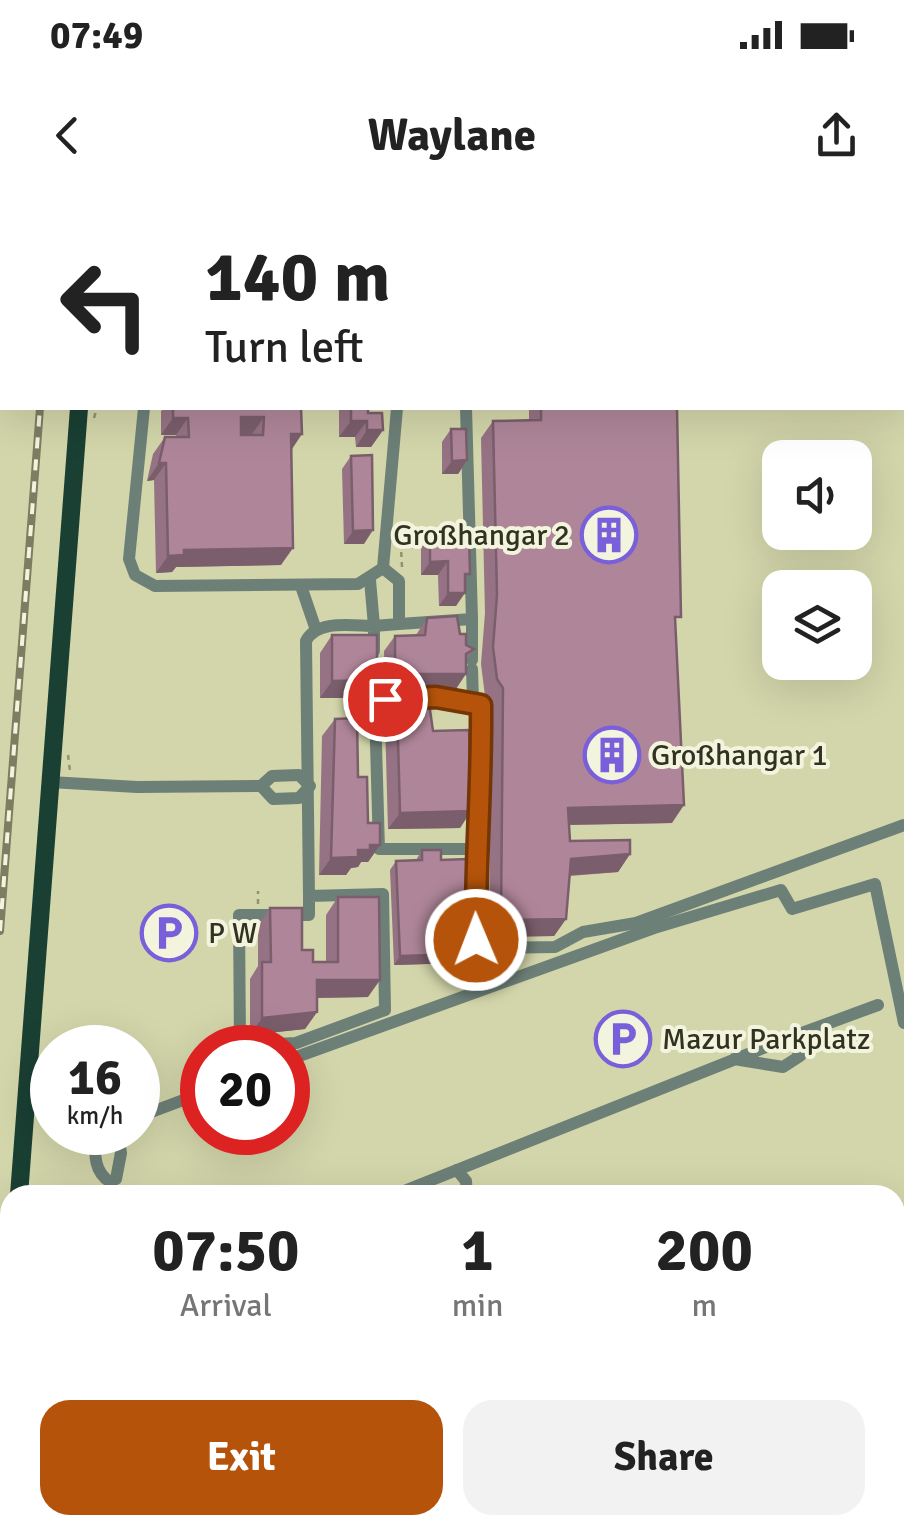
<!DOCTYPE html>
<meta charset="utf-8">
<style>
body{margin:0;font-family:Signika,sans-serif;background:#f2f2f2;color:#222;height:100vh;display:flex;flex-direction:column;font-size:38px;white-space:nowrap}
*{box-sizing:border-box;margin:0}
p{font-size:32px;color:#767676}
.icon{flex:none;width:55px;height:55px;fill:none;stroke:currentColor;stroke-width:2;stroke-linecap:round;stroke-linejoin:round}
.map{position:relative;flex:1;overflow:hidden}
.side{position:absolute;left:0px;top:985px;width:905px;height:350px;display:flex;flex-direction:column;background:#fff;border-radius:30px 30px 0 0;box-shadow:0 10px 40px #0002}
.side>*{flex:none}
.banner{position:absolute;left:0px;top:0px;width:905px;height:210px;box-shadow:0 10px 40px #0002;background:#fff;color:#222;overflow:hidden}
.controls{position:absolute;left:762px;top:240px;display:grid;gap:20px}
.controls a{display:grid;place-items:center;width:110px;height:110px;border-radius:20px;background:#fff;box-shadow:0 10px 40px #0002;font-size:50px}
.speed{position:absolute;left:30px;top:825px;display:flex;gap:20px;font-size:50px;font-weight:700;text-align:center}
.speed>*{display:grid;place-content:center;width:130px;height:130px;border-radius:50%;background:#fff;box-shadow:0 10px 40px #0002;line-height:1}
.speed small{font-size:25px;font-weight:400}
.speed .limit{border:15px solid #d22;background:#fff;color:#111}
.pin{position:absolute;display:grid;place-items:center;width:85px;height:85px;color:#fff;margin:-42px;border:5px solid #fff;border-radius:50%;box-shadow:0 2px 10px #0007}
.me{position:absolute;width:110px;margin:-55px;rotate:359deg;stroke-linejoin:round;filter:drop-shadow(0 0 8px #0008)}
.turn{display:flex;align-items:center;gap:35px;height:210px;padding:0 40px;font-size:45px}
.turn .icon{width:130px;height:130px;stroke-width:2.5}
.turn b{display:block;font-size:70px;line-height:85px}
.eta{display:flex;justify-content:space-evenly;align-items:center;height:170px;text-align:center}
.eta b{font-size:60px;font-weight:700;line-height:70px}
.primary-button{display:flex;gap:20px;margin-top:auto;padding:20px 40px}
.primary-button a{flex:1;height:115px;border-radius:30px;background:#b45309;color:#fff;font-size:40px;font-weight:700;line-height:115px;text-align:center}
.primary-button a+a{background:#f2f2f2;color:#222}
.status{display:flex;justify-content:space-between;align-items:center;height:70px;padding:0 50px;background:#fff;direction:ltr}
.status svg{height:28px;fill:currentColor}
header{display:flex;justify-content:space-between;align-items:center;height:130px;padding:0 40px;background:#fff;font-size:45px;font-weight:700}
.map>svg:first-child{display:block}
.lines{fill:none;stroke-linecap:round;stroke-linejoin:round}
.path{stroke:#919272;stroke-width:2.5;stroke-dasharray:5 5;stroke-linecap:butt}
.minor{stroke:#6d8078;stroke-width:12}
.major{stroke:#1a3f33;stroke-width:18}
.rail-casing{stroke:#7c7d61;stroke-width:8}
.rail{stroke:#f3f4de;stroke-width:4;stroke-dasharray:11;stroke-linecap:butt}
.wall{fill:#967384}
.shaded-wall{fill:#7a5e6b}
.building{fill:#af8699;stroke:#7a5e6b;stroke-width:2.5;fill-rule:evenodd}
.route-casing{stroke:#753606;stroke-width:25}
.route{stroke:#b45309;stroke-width:18}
.labels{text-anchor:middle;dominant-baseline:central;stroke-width:8;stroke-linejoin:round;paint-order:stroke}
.poi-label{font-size:30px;fill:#323222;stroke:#f3f4de;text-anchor:start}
</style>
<div class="status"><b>07:49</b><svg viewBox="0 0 49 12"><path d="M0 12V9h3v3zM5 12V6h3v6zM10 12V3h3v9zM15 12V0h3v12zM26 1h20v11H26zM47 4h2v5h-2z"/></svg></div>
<header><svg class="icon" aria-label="back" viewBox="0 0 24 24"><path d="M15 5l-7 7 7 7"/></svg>Waylane<svg class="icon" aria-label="share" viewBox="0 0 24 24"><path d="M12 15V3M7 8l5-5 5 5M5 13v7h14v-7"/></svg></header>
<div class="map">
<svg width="904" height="1335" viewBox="0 0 904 1335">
<rect width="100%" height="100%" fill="#d3d5aa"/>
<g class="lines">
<g class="path">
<path d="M365,0L367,2"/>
<path d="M0,16L2,34"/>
<path d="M0,123L2,98"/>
<path d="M94,218L97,208"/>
<path d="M402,367L401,348L423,347"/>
<path d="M68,555L70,571"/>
<path d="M258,704V691"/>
<path d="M895,1008H904"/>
</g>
<g class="minor">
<path d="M4,0L5,2"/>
<path d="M188,0L209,2"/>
<path d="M382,0H396"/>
<path d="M419,0L424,2"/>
<path d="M151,2L157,0"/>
<path d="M232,2L235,0"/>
<path d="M517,2V0"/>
<path d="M0,187L2,160"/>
<path d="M144,208L129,359L135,375L155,386L358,384L383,368L397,208"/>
<path d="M370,380L374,426L399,424V381L383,368"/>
<path d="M301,386L316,430"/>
<path d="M472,419V460"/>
<path d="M399,424L472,419L466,208"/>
<path d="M472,469L473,500L385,499L375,509L379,649H474"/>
<path d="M374,471L375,509"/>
<path d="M473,500L481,505C482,585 474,661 477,740L486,748L555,747L583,732L636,723L904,625"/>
<path d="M50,582L137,587L261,586L272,576L299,575L310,586L299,598L273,599L261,586"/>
<path d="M309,696V715H239L240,846L296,843L385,810L383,694L309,696L306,441C317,419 353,426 374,426V451"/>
<path d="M791,837L878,805"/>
<path d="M288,860L654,728L781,690L792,709L875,684L904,823"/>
<path d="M138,917L202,893"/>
<path d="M118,932L121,953L116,979L110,982C96,973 91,953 100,939L112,937L119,943"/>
<path d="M457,970L466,981L467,995"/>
<path d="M394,995L791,837L800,856L783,867L734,859"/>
<path d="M895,1028H904"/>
<path d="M895,1145H904"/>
<path d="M279,1325V1335"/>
<path d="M583,1325V1335"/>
<path d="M70,1335V1325"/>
</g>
<g class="major">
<path d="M102,2V0"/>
<path d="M19,995L79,208"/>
<path d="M0,1232L10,1105"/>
</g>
<g class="rail-casing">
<g id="rail">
<path d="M55,2V0"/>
<path d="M0,731L40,208"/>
</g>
</g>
<use href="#rail" class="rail"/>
</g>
<g class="wall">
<path d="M164,208H301L291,250L281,365L176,367L172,372L156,373L154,280L147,281L153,254L165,237H177L176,235H161V211Z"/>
<path d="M339,208H368V213L383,230L371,247H356L355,237H339Z"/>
<path d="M529,208H677L672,623L569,625L570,641L630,654L618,672L570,676L566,719L554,736L489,737L491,505L485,496L481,464L485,413L481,238L493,221L529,220Z"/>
<path d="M451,229L467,260L458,274H442V242Z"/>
<path d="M351,256L364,344H344L342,269Z"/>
<path d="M430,336L465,382L456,406H439L438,375H421V349Z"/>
<path d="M427,418L460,434L466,445L474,449L466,461L456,489H385L384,451L395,436L416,435Z"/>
<path d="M332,435L377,480L365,498H320V453Z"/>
<path d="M397,504L471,611L460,628L388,629L385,521Z"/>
<path d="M335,519L358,577L368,623L380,645L368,662H361L358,667L351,668L346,675H319L322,536Z"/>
<path d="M422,650L441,660L467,754L461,763L394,765L390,670L396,661L416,660Z"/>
<path d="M338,697L368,797L317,798V812L305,829L250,835V779L258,766V726L270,708L313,762H326V715Z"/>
<path d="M42,1325H69L70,1335H36Z"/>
<path d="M82,1325H269V1335H83Z"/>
<rect x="295" y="1325" width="129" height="10"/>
</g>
<g class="shaded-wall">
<path d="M241,217H264L252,234L229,235Z"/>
<path d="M173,218H188L176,235H161Z"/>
<path d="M351,221H367L355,237H339Z"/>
<path d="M367,230H383L371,247H356Z"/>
<path d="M291,234H302L290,252Z"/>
<path d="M467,260L458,274H442L452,261Z"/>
<path d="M159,263H166L154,280L147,281Z"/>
<path d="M373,330L364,344H344L353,331Z"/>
<path d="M293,348L281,365L176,367L172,372L156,373L168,356L184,350Z"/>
<path d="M448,361L438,375H421L430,362Z"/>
<path d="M448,393H465L456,406H439Z"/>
<path d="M395,474H466L456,489H385Z"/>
<path d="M377,480L365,498H320L332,481Z"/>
<path d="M684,605L672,623L556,625L568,608Z"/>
<path d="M471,611L460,628L388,629L400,613Z"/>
<path d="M370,645H380L368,662H361L358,667L351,668L346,675H319L331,658Z"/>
<path d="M630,654L618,672L559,676L571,659Z"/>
<path d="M566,719L554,736L489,737L501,720Z"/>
<path d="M467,754L461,763L394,765L400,756Z"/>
<path d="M317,780H380L368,797L305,798Z"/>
<path d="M317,812L305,829L250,835L262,818Z"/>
</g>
<g class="building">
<rect x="301" y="0" width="59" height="2"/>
<rect x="539" y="0" width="134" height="2"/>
<path d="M173,208H301L302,234H291L293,348L184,350V355L168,356L166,263H159L165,237H189L188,218H173ZM241,217H264L263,235H241Z"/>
<path d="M351,208H368V213H382L383,230H367V221H351Z"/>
<path d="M541,208H677L681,417H675L684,605L568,608L570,641L630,640V654L571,659L566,719L501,720L503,488L497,479L493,447L497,395L493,221L541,220Z"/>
<path d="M451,229H466L467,260L452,261Z"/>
<path d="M372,255L373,330L353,331L351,256Z"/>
<path d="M469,335L470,374H465V393H448V361L430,362V336Z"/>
<path d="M457,416L460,434H466V445L474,449L466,454V474H395V436L425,435L427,418Z"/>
<path d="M332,435H377V480L332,481Z"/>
<path d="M429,503L433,531L469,530L471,611L400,613L397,504Z"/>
<path d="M357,518L358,577H367L368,623H380V645H370V650H358V657L331,658L335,519Z"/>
<path d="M422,650H441V660L467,659V754L400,756L396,661L422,660Z"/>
<path d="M338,697H379L380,780H317V812L262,818V762H271L270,708H302V750H313V762H338Z"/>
<path d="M895,1025H898L900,1120H895Z"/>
<path d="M48,1325H69L70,1335H48Z"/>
<rect x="95" y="1325" width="174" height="10"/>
<rect x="308" y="1325" width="116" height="10"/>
</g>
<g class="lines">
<g class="route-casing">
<path id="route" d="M385,499L436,497L481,505C482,585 475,661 476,740"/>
</g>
<use href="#route" class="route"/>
</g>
<defs>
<g id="building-ring" transform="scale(2.875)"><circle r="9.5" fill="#f3f4de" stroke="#795fda" stroke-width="1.5"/><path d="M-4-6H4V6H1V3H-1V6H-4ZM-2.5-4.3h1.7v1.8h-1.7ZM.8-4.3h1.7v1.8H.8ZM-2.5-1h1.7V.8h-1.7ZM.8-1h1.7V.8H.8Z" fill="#795fda"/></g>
<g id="parking-ring" transform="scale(2.875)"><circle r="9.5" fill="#f3f4de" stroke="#795fda" stroke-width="1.5"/><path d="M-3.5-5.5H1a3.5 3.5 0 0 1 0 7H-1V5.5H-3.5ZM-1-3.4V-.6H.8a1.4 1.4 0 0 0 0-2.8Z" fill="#795fda"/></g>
</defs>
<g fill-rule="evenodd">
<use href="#building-ring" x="609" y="335"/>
<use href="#building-ring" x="612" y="555"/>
<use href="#parking-ring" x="169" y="733"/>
<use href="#parking-ring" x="623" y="839"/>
</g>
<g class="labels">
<g class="poi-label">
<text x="570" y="335" text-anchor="end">Großhangar 2</text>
<text x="651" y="555">Großhangar 1</text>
<text x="208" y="733">P W</text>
<text x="662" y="839">Mazur Parkplatz</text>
</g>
</g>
</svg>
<div class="controls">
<a><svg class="icon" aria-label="sound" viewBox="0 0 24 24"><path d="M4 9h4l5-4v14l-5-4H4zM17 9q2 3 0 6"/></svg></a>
<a><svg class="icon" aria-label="layers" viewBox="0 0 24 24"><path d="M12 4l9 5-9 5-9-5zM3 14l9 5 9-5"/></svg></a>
</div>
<div class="speed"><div>16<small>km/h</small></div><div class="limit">20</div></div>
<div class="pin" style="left:385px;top:499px;background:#d93025"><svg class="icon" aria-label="arrive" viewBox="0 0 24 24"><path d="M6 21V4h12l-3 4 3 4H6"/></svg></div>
<svg class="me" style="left:476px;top:740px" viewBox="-20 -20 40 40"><circle r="17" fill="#b45309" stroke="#fff" stroke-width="3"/><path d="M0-11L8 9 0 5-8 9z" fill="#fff"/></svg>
<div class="banner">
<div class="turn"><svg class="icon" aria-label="left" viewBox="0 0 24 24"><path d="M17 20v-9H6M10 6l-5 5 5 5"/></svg><div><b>140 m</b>Turn left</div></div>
</div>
<section class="side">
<div class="eta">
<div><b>07:50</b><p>Arrival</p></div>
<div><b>1</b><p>min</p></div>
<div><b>200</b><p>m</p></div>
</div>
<div class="primary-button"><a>Exit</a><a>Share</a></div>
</section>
</div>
